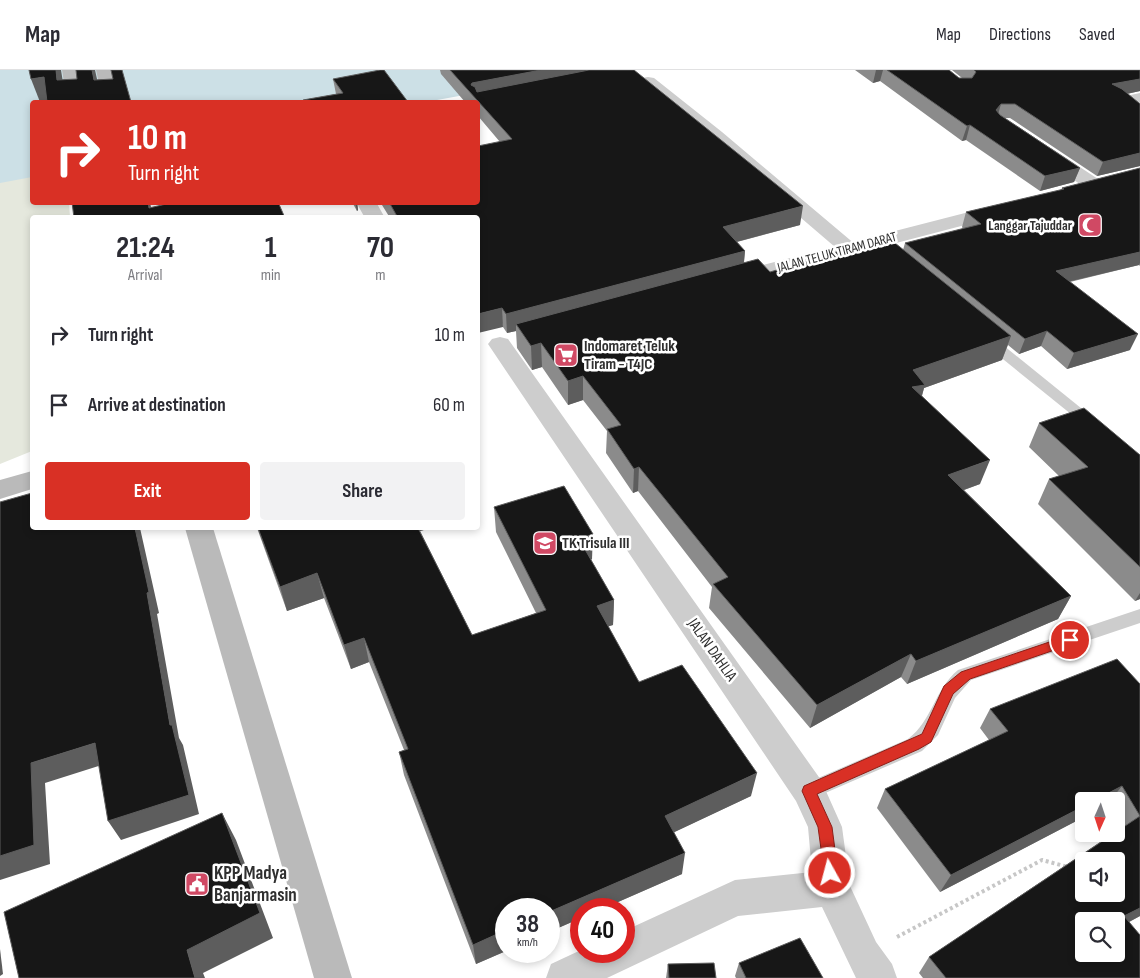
<!DOCTYPE html>
<style>
body{margin:0;font-family:"Sofia Sans Condensed",sans-serif;background:#f2f2f3;color:#2b2b33;height:100vh;display:flex;flex-direction:column;font-size:19px;white-space:nowrap}
*{box-sizing:border-box;margin:0}
p{font-size:16px;color:#7c7c81}
.icon{flex:none;width:28px;height:28px;fill:none;stroke:currentColor;stroke-width:2;stroke-linecap:round;stroke-linejoin:round}
.map{position:relative;flex:1;overflow:hidden}
.details{position:absolute;left:30px;top:145px;width:450px;height:315px;display:flex;flex-direction:column;background:#fff;border-radius:5px;box-shadow:0 2px 8px #0003}
.details>*{flex:none}
.banner{position:absolute;left:30px;top:30px;width:450px;height:105px;border-radius:5px;box-shadow:0 2px 8px #0003;background:#d93025;color:#fff;overflow:hidden}
.needle{width:32px;rotate:183deg}
.fabs{position:absolute;left:1075px;top:722px;display:grid;gap:10px}
.fabs a{display:grid;place-items:center;width:50px;height:50px;border-radius:5px;background:#fff;box-shadow:0 2px 8px #0003;font-size:25px}
.speed{position:absolute;left:495px;top:828px;display:flex;gap:10px;font-size:25px;font-weight:700;text-align:center}
.speed>*{display:grid;place-content:center;width:65px;height:65px;border-radius:50%;background:#fff;box-shadow:0 2px 8px #0003;line-height:1}
.speed small{font-size:12px;font-weight:400}
.speed .limit{border:8px solid #d22;background:#fff;color:#111}
.pin{position:absolute;display:grid;place-items:center;width:42px;height:42px;color:#fff;margin:-21px;border:2px solid #fff;border-radius:50%;box-shadow:0 1px 5px #0007}
.me{position:absolute;width:55px;margin:-28px;rotate:353deg;stroke-linejoin:round;filter:drop-shadow(0 0 4px #0008)}
.turn{display:flex;align-items:center;gap:18px;height:105px;padding:0 15px;font-size:22px}
.turn .icon{width:65px;height:65px;stroke-width:2.5}
.turn b{display:block;font-size:35px;line-height:42px}
.eta{display:flex;justify-content:space-evenly;align-items:center;height:85px;text-align:center}
.eta b{font-size:30px;font-weight:700;line-height:35px}
.button{display:flex;gap:10px;margin-top:auto;padding:10px 15px}
.button a{flex:1;height:58px;border-radius:5px;background:#d93025;color:#fff;font-size:20px;font-weight:700;line-height:58px;text-align:center}
.button a+a{background:#f2f2f3;color:#2b2b33}
ul{padding:0;list-style:none}
li{display:flex;align-items:center;gap:15px;height:70px;padding:0 15px}
li div{flex:1}
li b{display:block;font-size:19px}
li em{font-style:normal}
header{display:flex;align-items:center;gap:30px;box-sizing:border-box;height:70px;padding:0 25px;background:#fff;border-bottom:1px solid #e1e1e2}
header strong{font-size:24px}
nav{display:flex;gap:28px;margin-inline-start:auto;font-size:18px}
.map>svg:first-child{display:block}
.green{fill:#e5e8dd}
.water{fill:#cce0e6}
.lines{fill:none;stroke-linecap:round;stroke-linejoin:round}
.path{stroke:#c7c7c7;stroke-width:4;stroke-dasharray:3 3;stroke-linecap:butt}
.service{fill:#cdcdcd;fill-rule:evenodd}
.minor{fill:#cdcdcd;fill-rule:evenodd}
.tertiary{fill:#cdcdcd;fill-rule:evenodd}
.secondary{fill:#bababa;fill-rule:evenodd}
.wall{fill:#8b8b8b}
.shaded-wall{fill:#5d5d5d}
.building{fill:#171717;stroke:#5d5d5d;fill-rule:evenodd}
.route{fill:#d93025;stroke:#8d1f18}
.labels{text-anchor:middle;dominant-baseline:central;stroke-width:5;stroke-linejoin:round;paint-order:stroke}
.far-poi-label{font-size:14px;font-weight:bold;fill:#303030;stroke:#fff;text-anchor:end}
.far-street-label{font-size:14px;fill:#303030;stroke:#fff}
.poi-label{font-size:16px;font-weight:bold;fill:#303030;stroke:#fff;text-anchor:start}
.street-label{font-size:16px;fill:#303030;stroke:#fff}
.near-poi-label{font-size:19px;font-weight:bold;fill:#303030;stroke:#fff;text-anchor:start}
</style>
<header>
<strong>Map</strong>
<nav><a>Map</a><a>Directions</a><a>Saved</a></nav>
</header>
<div class="map">
<svg width="1140" height="908" viewBox="0 0 1140 908">
<rect width="100%" height="100%" fill="#fff"/>
<path class="green" d="M32,106V132L69,133L70,147L32,148V381L0,394V111Z"/>
<path class="water" d="M0,0H603L426,32H32V107L0,113Z"/>
<g class="lines">
<path class="path" d="M897,867L1042,790L1068,797"/>
<g class="service">
<path d="M988,266L993,267L1097,351L1099,354L1097,357H1087L983,273L981,270L983,267Z"/>
<path d="M1140,539V553L971,610L955,628L938,665L922,681L816,727L809,730L802,727L799,721L802,715L908,669C933,650 934,620 958,600Z"/>
</g>
<g class="minor">
<path d="M648,7L654,8L722,62L856,175L859,179L856,183L849,185L842,183L710,70L642,16L640,12L642,8Z"/>
<path d="M1140,23V47L1134,46L1118,33L1121,27Z"/>
<path d="M1045,76L1051,78L1101,111L1104,115L1101,119L1094,121L1087,119L1039,86L1036,82L1039,78Z"/>
<path d="M356,132H376L385,148H365Z"/>
</g>
<g class="tertiary">
<path d="M1000,134L1007,136L1010,140L1007,144L732,216L724,215L721,210L724,205Z"/>
<path d="M500,267L508,269L821,710L842,757L850,816L876,872L892,894L897,908H856L822,837L738,846L607,908H546L551,894L581,880L624,881V861L735,810L812,802L808,757L796,731L488,274L492,269Z"/>
</g>
<g class="secondary">
<path d="M62,0H78L84,32H67Z"/>
<path d="M96,0H112L119,32H103Z"/>
<path d="M32,401V419L0,429V410Z"/>
<path d="M185,458H213L352,908H314Z"/>
</g>
</g>
<g class="wall">
<path d="M440,0H634L800,155L737,172L745,181L744,193L770,202L869,175L903,180L905,173L963,159L962,157L966,142L1061,120L1062,118L1140,98V196L1139,195L1070,212L1130,280L1067,299L1041,276L1019,284L1008,275L1002,290L924,318L922,326L980,414L964,420L1071,526L1058,549L907,614L901,607L810,658L709,538L712,517L638,421L633,423L606,383L607,361L583,330L568,335L542,297L532,300L517,278L516,261L507,263L503,257L478,148H390L382,135H380L378,132H478L500,72L478,46V32H465L441,4Z"/>
<path d="M855,0H949L959,8H962L952,0H1140V21L1127,24L1139,33L1140,34V96L1097,106L1010,48H1005L1080,98L1074,112L1040,121L966,70L962,71L880,11L873,13Z"/>
<path d="M333,9L408,32H303V30L336,24Z"/>
<path d="M352,132H357L358,140L357,141Z"/>
<path d="M1039,353L1140,385V529L1135,531L1038,434L1049,409L1059,406L1029,377Z"/>
<path d="M494,437L592,489L591,490L614,530L613,555L608,556L639,612L751,726L674,762L682,804L602,839H581V848L549,862V839H506V881L476,894L404,705L399,682L404,680L369,592L351,599L324,528L287,541L257,458H431L420,461L472,565L536,543L496,462Z"/>
<path d="M1140,614V846L1129,852L1140,908H923L919,903L929,887L1121,758L1116,750V731H1084V747L940,822L877,738L885,719L989,670L980,658L990,639Z"/>
<path d="M739,893L823,908H736L735,906Z"/>
<path d="M668,894L716,908H666Z"/>
</g>
<g class="shaded-wall">
<path d="M56,0H61L66,32L57,10Z"/>
<path d="M92,0H95L102,32L94,10Z"/>
<path d="M541,0H616L477,30L471,15L472,13Z"/>
<path d="M876,0H883L880,11L873,13Z"/>
<path d="M44,7L53,31L40,32L31,9Z"/>
<path d="M1140,9V21L1107,28L1112,14Z"/>
<path d="M1001,34L997,48L996,40Z"/>
<path d="M970,55L966,70L962,71L967,56Z"/>
<path d="M1140,83V96L1097,106L1103,92Z"/>
<path d="M1080,98L1074,112L1040,121L1045,106Z"/>
<path d="M148,132H150L153,148H152Z"/>
<path d="M355,132H357L358,140L357,141Z"/>
<path d="M803,136L800,155L721,176L723,157Z"/>
<path d="M745,181L743,200L516,254V261L507,263L506,244Z"/>
<path d="M1140,182V193L1139,195L1050,216L1056,201Z"/>
<path d="M502,238L503,257L478,263V244Z"/>
<path d="M1047,261L1041,276L1019,284L1025,269Z"/>
<path d="M1138,264L1130,280L1067,299L1074,283Z"/>
<path d="M1011,266L1002,290L924,318L918,339L905,342L913,300Z"/>
<path d="M541,273L542,297L532,300L531,276Z"/>
<path d="M583,306V330L568,335V311Z"/>
<path d="M990,390L980,414L939,429L948,405Z"/>
<path d="M639,397L638,421L633,423L634,399Z"/>
<path d="M135,458H140L159,543L157,544L179,668L183,675L199,744L121,770L108,751L170,655Z"/>
<path d="M412,458H431L413,463Z"/>
<path d="M593,464L592,489L578,493L579,469Z"/>
<path d="M317,503L324,528L287,541L280,517Z"/>
<path d="M1140,523V529L1135,531Z"/>
<path d="M1071,526L1058,549L907,614L916,591Z"/>
<path d="M614,530L613,555L596,560L597,536Z"/>
<path d="M364,568L369,592L351,599L344,575Z"/>
<path d="M911,584L901,607L810,658L817,635Z"/>
<path d="M95,673L108,693L45,713L50,794L0,810V786L31,693Z"/>
<path d="M757,703L751,726L662,768L665,746Z"/>
<path d="M1122,716L1110,731H1093Z"/>
<path d="M1084,736V747L940,822L951,805Z"/>
<path d="M222,743L236,770L273,868L203,903L205,908H195L187,880Z"/>
<path d="M685,783L682,804L602,839H581V848L549,862V842Z"/>
<path d="M1140,838V846L1116,859L1124,846Z"/>
<path d="M506,860V881L476,894L473,875Z"/>
<path d="M0,879L3,904L0,906Z"/>
</g>
<g class="building">
<path d="M29,0H56L57,10L77,9L76,0H92L94,10L113,9L111,0H122L131,32H47L44,7L31,9Z"/>
<path d="M380,0H384L408,32H304L303,30L343,23L333,9Z"/>
<path d="M450,0H541L472,13L471,15L475,17L477,22L589,0H634L803,136L723,157L745,181L506,244L502,238L478,244V148H398L389,132H478V76L512,69Z"/>
<path d="M887,0H949L959,8H972L976,2L974,0H1140V9L1112,14L1122,19L1139,33L1140,34V83L1103,92L1015,34H1001L996,40L1000,45L1080,98L1045,106L970,55L967,56Z"/>
<path d="M1140,98V182L1056,201L1138,264L1074,283L1047,261L1025,269L905,173L981,154L966,142L1064,119L1062,118Z"/>
<path d="M72,132H148L149,138L175,132H278L285,148H74Z"/>
<path d="M890,169L1011,266L913,300L925,315L912,317L990,390L948,405L1071,526L916,591L911,584L817,635L713,514L728,507L639,397L634,399L607,359L621,355L583,306L568,311L541,273L531,276L516,254L758,189L770,202L867,173L869,175Z"/>
<path d="M1084,338L1140,385V497L1049,409L1088,397L1039,353Z"/>
<path d="M564,416L593,464L579,469L614,530L597,536L639,612L682,595L757,703L665,746L685,783L549,842V839H506V860L473,875L399,682L408,679L364,568L344,575L317,503L280,517L258,458H418L472,565L546,540L494,437Z"/>
<path d="M32,423V458H135L149,522L147,523L170,655H172L189,725L108,751L95,673L31,693L34,775L0,786V432Z"/>
<path d="M1117,589L1140,614V838L1124,846L1140,865V908H946L929,887L1113,764H1116V762L1140,746L1122,716L1093,731H1084V736L951,805L885,719L1008,661L990,639ZM1084,791H1116V824H1084ZM1084,851H1116V884H1084Z"/>
<path d="M222,743L260,843L187,880L195,908H19L4,842Z"/>
<path d="M800,868L823,908H746L739,893Z"/>
<path d="M714,893L716,908H669L668,894Z"/>
</g>
<path class="route" d="M1070,565L1075,566L1076,570L1075,573L970,609L953,624L931,672L919,679L817,724L832,757L838,803L836,808L830,810L825,808L818,757L802,721L804,716L922,664L944,616L961,602Z"/>
<defs>
<g id="mosque-square" transform="scale(1.25)"><rect x="-9" y="-9" width="18" height="18" rx="4" fill="#d04964" stroke="#fff"/><path d="M3.5-4.9A6 6 0 1 0 3.5 4.9A5 5 0 1 1 3.5-4.9Z" fill="#fff"/></g>
<g id="supermarket-square" transform="scale(1.25)"><rect x="-9" y="-9" width="18" height="18" rx="4" fill="#d04964" stroke="#fff"/><path d="M-6-5.5h2.5l.6 2H6L4.5 2H-2.5L-4.4-4H-6ZM-1.5 3.2a1.3 1.3 0 1 0 .1 0ZM3 3.2a1.3 1.3 0 1 0 .1 0Z" fill="#fff"/></g>
<g id="school-square" transform="scale(1.25)"><rect x="-9" y="-9" width="18" height="18" rx="4" fill="#d04964" stroke="#fff"/><path d="M0-5L7-2L0 1L-7-2ZM-4 1L0 2.5L4 1V4Q0 6-4 4Z" fill="#fff"/></g>
<g id="civic-square" transform="scale(1.25)"><rect x="-9" y="-9" width="18" height="18" rx="4" fill="#d04964" stroke="#fff"/><path d="M-.6-6.5H3V-4.5H.6V-3L4-1V1h2V6H-6V1h2V-1L-.6-3ZM-1.2 2.5V6h2.4V2.5Z" fill="#fff"/></g>
</defs>
<g fill-rule="evenodd">
<use href="#mosque-square" x="1090" y="155"/>
<use href="#supermarket-square" x="566" y="285"/>
<use href="#school-square" x="545" y="473"/>
<use href="#civic-square" x="197" y="814"/>
</g>
<g class="labels">
<g class="far-poi-label">
<text x="1072" y="155">Langgar Tajuddar</text>
</g>
<g class="far-street-label">
<text transform="translate(837 182) rotate(-15)">JALAN TELUK TIRAM DARAT</text>
</g>
<g class="poi-label">
<text x="584" y="276">Indomaret Teluk<tspan x="584" dy="18">Tiram - T4JC</tspan></text>
<text x="562" y="473">TK Trisula III</text>
</g>
<g class="street-label">
<text transform="translate(712 580) rotate(55)">JALAN DAHLIA</text>
</g>
<g class="near-poi-label">
<text x="214" y="803">KPP Madya<tspan x="214" dy="22">Banjarmasin</tspan></text>
</g>
</g>
</svg>
<div class="fabs">
<a><svg class="needle" viewBox="-14 -14 28 28"><path d="M0-13l5 13h-10z" fill="#e53935"/><path d="M0 13l5-13h-10z" fill="#7c7c81"/></svg></a>
<a><svg class="icon" aria-label="sound" viewBox="0 0 24 24"><path d="M4 9h4l5-4v14l-5-4H4zM17 9q2 3 0 6"/></svg></a>
<a><svg class="icon" aria-label="search" viewBox="0 0 24 24"><circle cx="10" cy="10" r="6"/><path d="M15 15l6 6"/></svg></a>
</div>
<div class="speed"><div>38<small>km/h</small></div><div class="limit">40</div></div>
<div class="pin" style="left:1070px;top:570px;background:#d93025"><svg class="icon" aria-label="arrive" viewBox="0 0 24 24"><path d="M6 21V4h12l-3 4 3 4H6"/></svg></div>
<svg class="me" style="left:830px;top:803px" viewBox="-20 -20 40 40"><circle r="17" fill="#d93025" stroke="#fff" stroke-width="3"/><path d="M0-11L8 9 0 5-8 9z" fill="#fff"/></svg>
<div class="banner">
<div class="turn"><svg class="icon" aria-label="right" viewBox="0 0 24 24"><path d="M7 20v-9h11M14 6l5 5-5 5"/></svg><div><b>10 m</b>Turn right</div></div>
</div>
<section class="details">
<div class="eta">
<div><b>21:24</b><p>Arrival</p></div>
<div><b>1</b><p>min</p></div>
<div><b>70</b><p>m</p></div>
</div>
<ul>
<li><svg class="icon" aria-label="right" viewBox="0 0 24 24"><path d="M7 20v-9h11M14 6l5 5-5 5"/></svg><div><b>Turn right</b></div><em>10 m</em></li>
<li><svg class="icon" aria-label="arrive" viewBox="0 0 24 24"><path d="M6 21V4h12l-3 4 3 4H6"/></svg><div><b>Arrive at destination</b></div><em>60 m</em></li>
</ul>
<div class="button"><a>Exit</a><a>Share</a></div>
</section>
</div>
